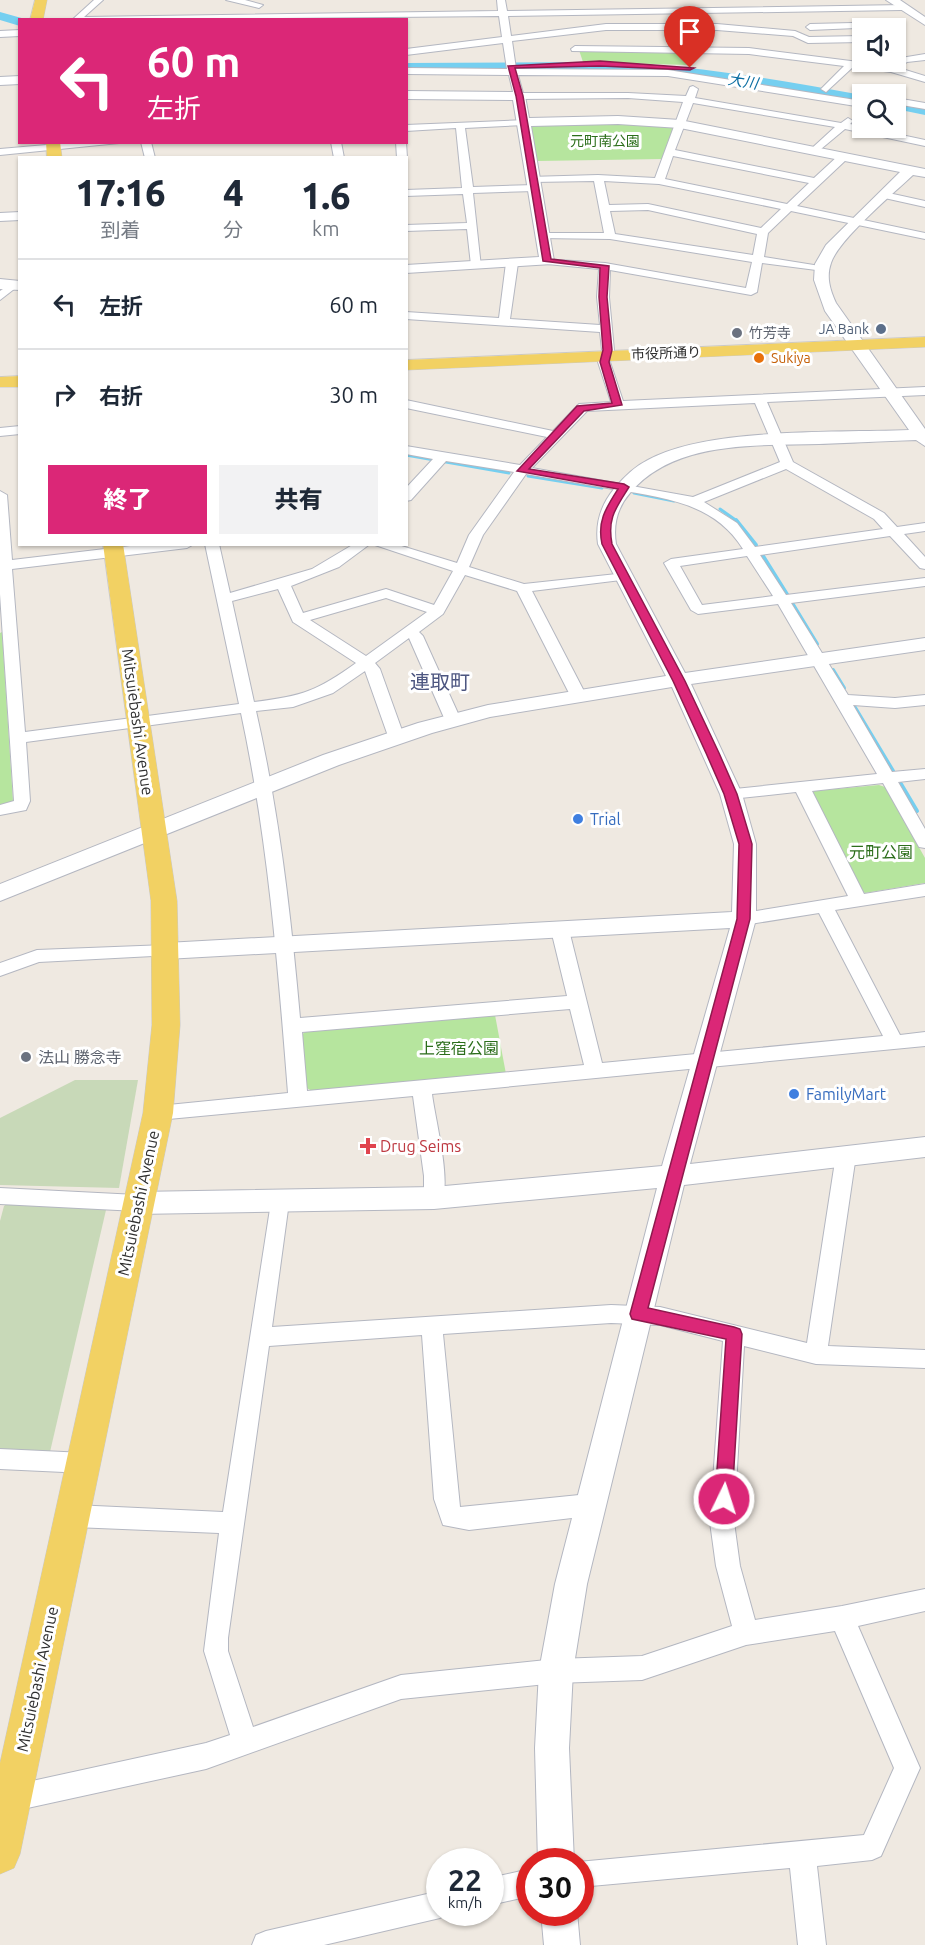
<!DOCTYPE html>
<html lang="ja">
<meta charset="utf-8">
<style>
body{margin:0;font-family:Ubuntu,"Noto Sans JP",sans-serif;background:#f2f2f3;color:#1f2937;height:100vh;display:flex;flex-direction:column;font-size:22px;white-space:nowrap}
*{box-sizing:border-box;margin:0}
p{font-size:20px;color:#747a83}
.icon{flex:none;width:33px;height:33px;fill:none;stroke:currentColor;stroke-width:2;stroke-linecap:round;stroke-linejoin:round}
.map{position:relative;flex:1;overflow:hidden}
.sheet{position:absolute;left:18px;top:156px;width:390px;height:390px;display:flex;flex-direction:column;background:#fff;border-radius:0px;box-shadow:0 2px 4px #0004}
.sheet>*{flex:none}
.top-card{position:absolute;left:18px;top:18px;width:390px;height:126px;border-radius:0px;box-shadow:0 2px 4px #0004;background:#db2777;color:#fff;overflow:hidden}
.fabs{position:absolute;left:852px;top:18px;display:grid;gap:12px}
.fabs a{display:grid;place-items:center;width:54px;height:54px;border-radius:0px;background:#fff;box-shadow:0 2px 4px #0004;font-size:30px}
.speed{position:absolute;left:426px;top:1848px;display:flex;gap:12px;font-size:30px;font-weight:700;text-align:center}
.speed>*{display:grid;place-content:center;width:78px;height:78px;border-radius:50%;background:#fff;box-shadow:0 2px 4px #0004;line-height:1}
.speed small{font-size:15px;font-weight:400}
.speed .limit{border:9px solid #d22;background:#fff;color:#111}
.pin{position:absolute;display:grid;place-items:center;width:51px;height:51px;color:#fff;margin:-62px -26px;border-radius:50% 50% 50% 0;rotate:-45deg;box-shadow:0 0 6px #0007}
.pin .icon{rotate:45deg}
.me{position:absolute;width:66px;margin:-33px;rotate:4deg;stroke-linejoin:round;filter:drop-shadow(0 0 4px #0008)}
.turn{display:flex;align-items:center;gap:21px;height:126px;padding:0 30px;font-size:27px}
.turn .icon{width:78px;height:78px;stroke-width:2.5}
.turn b{display:block;font-size:42px;line-height:51px}
.eta{display:flex;justify-content:space-evenly;align-items:center;height:102px;text-align:center}
.eta b{font-size:36px;font-weight:800;line-height:42px}
.cta{display:flex;gap:12px;margin-top:auto;padding:12px 30px}
.cta a{flex:1;height:69px;border-radius:0px;background:#db2777;color:#fff;font-size:24px;font-weight:800;line-height:69px;text-align:center}
.cta a+a{background:#f2f2f3;color:#1f2937}
ul{padding:0;list-style:none}
li{display:flex;align-items:center;gap:18px;height:90px;padding:0 30px;border-top:2px solid #e0e1e3}
li div{flex:1}
li b{display:block;font-size:22px}
li em{font-style:normal}
.map>svg:first-child{display:block}
.green{fill:#b6e59e}
.cemetery{fill:#c8d9b8}
.lines{fill:none;stroke-linecap:round;stroke-linejoin:round}
.stream-far1{stroke:#75cff0;stroke-width:3}
.stream{stroke:#75cff0;stroke-width:4}
.river{fill:#75cff0;fill-rule:evenodd}
.street-casing{stroke:#b4b7c1;stroke-width:2}
.secondary-casing{stroke:#b4b7c1;stroke-width:2}
.primary-casing{stroke:#c9c9c9;stroke-width:1}
.street{fill:#fff;fill-rule:evenodd}
.secondary{fill:#fff;fill-rule:evenodd}
.primary{fill:#f2d163;fill-rule:evenodd}
.route{fill:#db2777;stroke:#8e194d;stroke-width:1.5}
.service-dot{fill:#5c6f8a;stroke:#fff;stroke-width:2}
.worship-dot{fill:#6b7280;stroke:#fff;stroke-width:2}
.food-dot{fill:#e8710a;stroke:#fff;stroke-width:2}
.shop-dot{fill:#3f7fe0;stroke:#fff;stroke-width:2}
.health-dot{fill:#e0444e;stroke:#fff;stroke-width:2}
.labels{text-anchor:middle;dominant-baseline:central;stroke-width:6;stroke-linejoin:round;paint-order:stroke}
.far-park-label{font-size:14px;fill:#2c6e1b;stroke:#fff}
.far-service-label{font-size:14px;fill:#4e5e75;stroke:#fff;text-anchor:end}
.far-worship-label{font-size:14px;fill:#5b616d;stroke:#fff;text-anchor:start}
.far-street-label{font-size:14px;fill:#2e2e2e;stroke:#fff}
.far-food-label{font-size:14px;fill:#c56008;stroke:#fff;text-anchor:start}
.far-water-label{font-size:15px;font-style:italic;fill:#0d6fa3;stroke:#fff}
.street-label{font-size:16px;fill:#2e2e2e;stroke:#fff}
.shop-label{font-size:16px;fill:#366cbe;stroke:#fff;text-anchor:start}
.park-label{font-size:16px;fill:#2c6e1b;stroke:#fff}
.worship-label{font-size:16px;fill:#5b616d;stroke:#fff;text-anchor:start}
.health-label{font-size:16px;fill:#be3a42;stroke:#fff;text-anchor:start}
.quarter-label{font-size:20px;fill:#4d5680;stroke:#fff}
</style>
<div class="map">
<svg width="925" height="1945" viewBox="0 0 925 1945">
<rect width="100%" height="100%" fill="#efe9e1"/>
<g class="green">
<path d="M579,50L683,52L687,65L586,62H583Z"/>
<path d="M609,122L675,127L663,159L537,161L530,125Z"/>
<path d="M2,632L13,801L0,805V633Z"/>
<path d="M879,785L885,787L925,858V883L865,893L862,891L811,794L814,791Z"/>
<path d="M495,1015L506,1074L312,1091L305,1087L299,1037L305,1032Z"/>
</g>
<g class="cemetery">
<path d="M75,1080H138L119,1188L0,1185V1118Z"/>
<path d="M9,1202L103,1206L106,1210L50,1452L0,1450V1221L4,1206Z"/>
</g>
<g class="lines">
<g class="stream-far1">
<path d="M406,455L509,473"/>
<path d="M528,476L602,488"/>
<path d="M634,493L674,501"/>
<path d="M720,509L737,521"/>
</g>
<g class="stream">
<path d="M736,520L756,545"/>
<path d="M763,556L788,596"/>
<path d="M792,603L817,644"/>
<path d="M833,670L844,688"/>
<path d="M854,706L893,771"/>
<path d="M901,784L917,811"/>
</g>
<g class="river">
<path d="M0,12L25,19V20H20V26L0,20Z"/>
<path d="M599,62C688,64 774,79 862,95V103L745,83L656,73L406,71V63Z"/>
<path d="M896,100L925,105V115L896,109Z"/>
</g>
<g class="street-casing">
<g id="street">
<path d="M94,0H103L84,17L498,11L497,0H505L507,11L905,5L902,10L508,16L511,36L606,24H717L795,31L809,37L862,36V42L808,43L793,36L717,30H606L512,41L516,69L668,70L862,101V107L668,76L518,75L523,93H628L686,96L690,87L693,86L698,89L695,98L841,123L848,118L853,121L850,124L925,140V146L845,129L815,154L811,153V149L835,127L693,103L675,150L814,178L839,155H847V159L797,206L925,233V239L791,211L768,233L764,257L820,266L824,267V271L762,263L757,292L751,295L610,270L609,297L614,350L610,362L623,401L925,387V395L767,402L793,462L884,513L897,527L925,523V531L904,534L925,557V569L920,568L890,536L760,555L786,595L925,578V586L791,603L848,695L895,698L925,695V705L895,708L853,705L892,772L925,769V779L898,782L925,829V848L919,847L883,783L812,791L864,894L925,884V896L835,910L900,1035L925,1032V1046L432,1094C435,1119 452,1182 441,1204L434,1206L427,1204L424,1198V1176L413,1096L158,1120L151,1118L148,1113L151,1108L158,1106L288,1093C278,966 268,839 241,713L26,742L30,801L26,810L0,815V805L14,801L0,594V491L7,495L12,560L147,544H194L187,548L12,569L25,732L239,704L205,544H219L230,593L312,569L354,544H370L339,567L291,586L303,613L386,589L434,605L453,571L372,544H395L457,563L469,535L514,472L446,461L411,500L406,501V488L433,459L406,454V446L520,465L547,437L406,408V400L553,431L579,404L611,402L598,362L602,350L600,332L406,319V312L499,318L506,263L512,260L518,263L510,319L600,325L597,297L599,269L547,264L543,263V259L605,263L746,288L752,262L610,239L539,238L538,236L543,233H604L594,181L533,182L528,179L529,177L598,175L655,178L683,102L628,98L519,99L514,96L509,75L406,74V68L507,69L503,43L406,55V49L502,37L499,16L72,20ZM673,156L809,183L787,204L665,179ZM604,181L659,184L781,209L761,228L648,204L609,205ZM648,210L757,234L753,255L615,234L610,211ZM755,403L780,462L693,497L532,468L587,411ZM786,469L874,519L883,529L755,547L737,523L704,502ZM526,474C555,479 584,484 613,489C663,498 714,502 743,549L671,559L664,563L691,610L698,614L778,604L877,774L725,790L723,794L731,799L796,792L848,896L744,913L735,919L744,925L819,913L883,1036L602,1063L569,930L560,924L551,930L567,996L300,1018C291,915 279,812 256,711L293,707L333,693L365,671L388,736L396,741L402,739L404,736L380,669L375,663L409,638L445,720L453,725L458,723L461,720L423,636L419,632L443,614L465,575L517,591L570,695L578,700L583,698L586,695L532,591L621,580L628,576L626,573L524,584L469,567L483,535ZM747,556L773,596L702,605L680,566ZM278,589L293,622L356,663C317,691 303,696 254,702L232,601ZM386,598L427,612L366,656L310,620ZM570,1009L584,1065L307,1091L302,1032Z"/>
<path d="M226,0H245L263,5L259,8Z"/>
<path d="M853,23L857,26L856,28L810,30L806,27L810,24Z"/>
<path d="M20,30V36L0,37V31Z"/>
<path d="M575,46L749,48L890,66L901,58L925,54V60L907,62L899,68L925,76V82L891,72L853,67L826,92L821,89L844,66L749,54L572,51L571,49Z"/>
<path d="M896,98L925,103V109L896,104Z"/>
<path d="M527,120V124L524,125L465,128L473,187L535,185L540,188L535,191L473,193L481,267L471,265L467,229L406,231V225L467,223L463,194L406,196V190L462,188L456,128L406,131V125Z"/>
<path d="M81,142H129L0,155V149Z"/>
<path d="M141,142H151L155,158H145Z"/>
<path d="M331,142H341L344,158H334Z"/>
<path d="M396,142H406L407,158L406,159L397,158Z"/>
<path d="M884,192L925,201V207L880,197V193Z"/>
<path d="M12,283L18,286L0,300V291Z"/>
<path d="M20,426V434L0,436V428Z"/>
<path d="M166,945L172,947L175,951L172,955L39,962L0,976V963L37,950Z"/>
<path d="M846,1147L853,1150L856,1155L828,1346L925,1350V1368L816,1364L744,1346L734,1522L740,1566L755,1620L842,1606L925,1589V1611L858,1626L920,1768L881,1856L872,1860L817,1866L826,1945H798L790,1868L580,1887V1862H578L864,1835L894,1768L835,1631L746,1645L642,1680L556,1683L401,1699L206,1769L0,1814V1788L206,1743L230,1735L204,1651L219,1533L74,1527L66,1524L62,1516L66,1508L74,1505L223,1512L272,1196L279,1194L286,1196L289,1202L272,1327L611,1305L660,1307L807,1343L836,1155L839,1150ZM611,1323L660,1325L723,1341L710,1522L716,1566L732,1626L642,1656L556,1659L401,1675L253,1727L228,1651V1638L269,1346L422,1335L434,1499L443,1525L469,1530L589,1516L597,1512L601,1505L597,1498L589,1494L460,1507L443,1334Z"/>
<path d="M0,1188L137,1195L144,1197L147,1203L144,1209L137,1211L0,1204Z"/>
<path d="M0,1449L85,1453L93,1456L96,1463L93,1470L85,1473L0,1469Z"/>
<path d="M530,1869V1896L490,1905V1878Z"/>
<path d="M440,1891V1912H450L440,1918L324,1945H252L256,1935L266,1931Z"/>
</g>
</g>
<g class="secondary-casing">
<g id="secondary">
<path d="M886,0H900L925,17V25Z"/>
<path d="M20,76V84L0,85V77Z"/>
<path d="M406,91L519,92L525,96L529,118L618,116L680,120L925,169V177L913,175C894,193 838,240 831,263C826,277 830,290 836,303L925,429V446L916,440C884,441 852,443 819,444C757,446 674,440 630,493C617,508 613,525 616,544L685,673L925,638V650L691,684L742,794L756,844V919L690,1164L925,1137V1157L684,1185L587,1584L573,1671L569,1748L574,1862H538L535,1748L539,1671L555,1584L657,1188L434,1209L137,1214L127,1211L123,1203L127,1195L137,1192L434,1187L662,1166L730,928L166,959L158,957L154,951L158,945L166,943L732,912L734,844L720,794L672,687L490,717L432,733L339,765L0,901V884L323,755L418,723L488,705L666,676L598,544C595,523 601,505 614,489C624,477 634,467 648,460C708,427 839,433 909,430L825,311L814,280L815,264L826,245L900,172L680,128L618,124L531,126L554,261L552,264L406,273V265L539,257L513,100L406,99Z"/>
<path d="M20,212V220L0,221V213Z"/>
<path d="M0,279L20,281V290L0,289Z"/>
<path d="M541,1912H577L580,1945H544Z"/>
</g>
</g>
<g class="primary-casing">
<g id="primary">
<path d="M35,0H47L43,20H30Z"/>
<path d="M46,142H60L62,158H47Z"/>
<path d="M925,337V347L406,370V360Z"/>
<path d="M20,376V387H0V377Z"/>
<path d="M103,544H123L177,901L180,1025L173,1113L20,1854L14,1868L0,1874V1763L143,1113L152,1025L151,901Z"/>
</g>
</g>
<use href="#street" class="street"/>
<use href="#secondary" class="secondary"/>
<use href="#primary" class="primary"/>
</g>
<path class="route" d="M600,61L694,68L690,70L600,66L515,68L523,96L551,259L609,266L607,297L612,350L609,362L622,405L584,411L529,469L624,484L629,487C616,508 607,518 612,544L685,681L719,753L737,794L752,844L750,919L648,1308L734,1327L740,1329L742,1334L732,1499L730,1505L724,1507L717,1505L715,1499L726,1339L632,1319L630,1314L737,919L739,844L724,794L706,753L673,681L602,544C597,521 606,508 618,489L517,471L577,406L612,403L600,362L603,350L599,297L600,268L543,261L516,96L508,66Z"/>
<circle class="service-dot" cx="881" cy="329" r="6"/>
<g class="worship-dot">
<circle cx="737" cy="333" r="6"/>
<circle cx="26" cy="1057" r="6"/>
</g>
<circle class="food-dot" cx="759" cy="358" r="6"/>
<g class="shop-dot">
<circle cx="578" cy="819" r="6"/>
<circle cx="794" cy="1094" r="6"/>
</g>
<path class="health-dot" d="M365 1137h6v6h6v6h-6v6h-6v-6h-6v-6h6z"/>
<g class="labels">
<g class="far-park-label">
<text x="605" y="141">元町南公園</text>
</g>
<g class="far-service-label">
<text x="869" y="329">JA Bank</text>
</g>
<g class="far-worship-label">
<text x="749" y="333">竹芳寺</text>
</g>
<g class="far-street-label">
<text transform="translate(666 353) rotate(-2)">市役所通り</text>
</g>
<g class="far-food-label">
<text x="771" y="358">Sukiya</text>
</g>
<g class="far-water-label">
<text transform="translate(743 81) rotate(9)">大川</text>
</g>
<g class="street-label">
<text transform="translate(138 722) rotate(82)">Mitsuiebashi Avenue</text>
<text transform="translate(138 1203) rotate(-78)">Mitsuiebashi Avenue</text>
<text transform="translate(37 1679) rotate(-78)">Mitsuiebashi Avenue</text>
</g>
<g class="shop-label">
<text x="590" y="819">Trial</text>
<text x="806" y="1094">FamilyMart</text>
</g>
<g class="park-label">
<text x="881" y="852">元町公園</text>
<text x="459" y="1048">上窪宿公園</text>
</g>
<g class="worship-label">
<text x="38" y="1057">法山 勝念寺</text>
</g>
<g class="health-label">
<text x="380" y="1146">Drug Seims</text>
</g>
<g class="quarter-label">
<text x="440" y="681">連取町</text>
</g>
</g>
</svg>
<div class="fabs">
<a><svg class="icon" aria-label="sound" viewBox="0 0 24 24"><path d="M4 9h4l5-4v14l-5-4H4zM17 9q2 3 0 6"/></svg></a>
<a><svg class="icon" aria-label="search" viewBox="0 0 24 24"><circle cx="10" cy="10" r="6"/><path d="M15 15l6 6"/></svg></a>
</div>
<div class="speed"><div>22<small>km/h</small></div><div class="limit">30</div></div>
<div class="pin" style="left:690px;top:68px;background:#d93025"><svg class="icon" aria-label="arrive" viewBox="0 0 24 24"><path d="M6 21V4h12l-3 4 3 4H6"/></svg></div>
<svg class="me" style="left:724px;top:1499px" viewBox="-20 -20 40 40"><circle r="17" fill="#db2777" stroke="#fff" stroke-width="3"/><path d="M0-11L8 9 0 5-8 9z" fill="#fff"/></svg>
<div class="top-card">
<div class="turn"><svg class="icon" aria-label="left" viewBox="0 0 24 24"><path d="M17 20v-9H6M10 6l-5 5 5 5"/></svg><div><b>60 m</b>左折</div></div>
</div>
<section class="sheet">
<div class="eta">
<div><b>17:16</b><p>到着</p></div>
<div><b>4</b><p>分</p></div>
<div><b>1.6</b><p>km</p></div>
</div>
<ul>
<li><svg class="icon" aria-label="left" viewBox="0 0 24 24"><path d="M17 20v-9H6M10 6l-5 5 5 5"/></svg><div><b>左折</b></div><em>60 m</em></li>
<li><svg class="icon" aria-label="right" viewBox="0 0 24 24"><path d="M7 20v-9h11M14 6l5 5-5 5"/></svg><div><b>右折</b></div><em>30 m</em></li>
</ul>
<div class="cta"><a>終了</a><a>共有</a></div>
</section>
</div>
